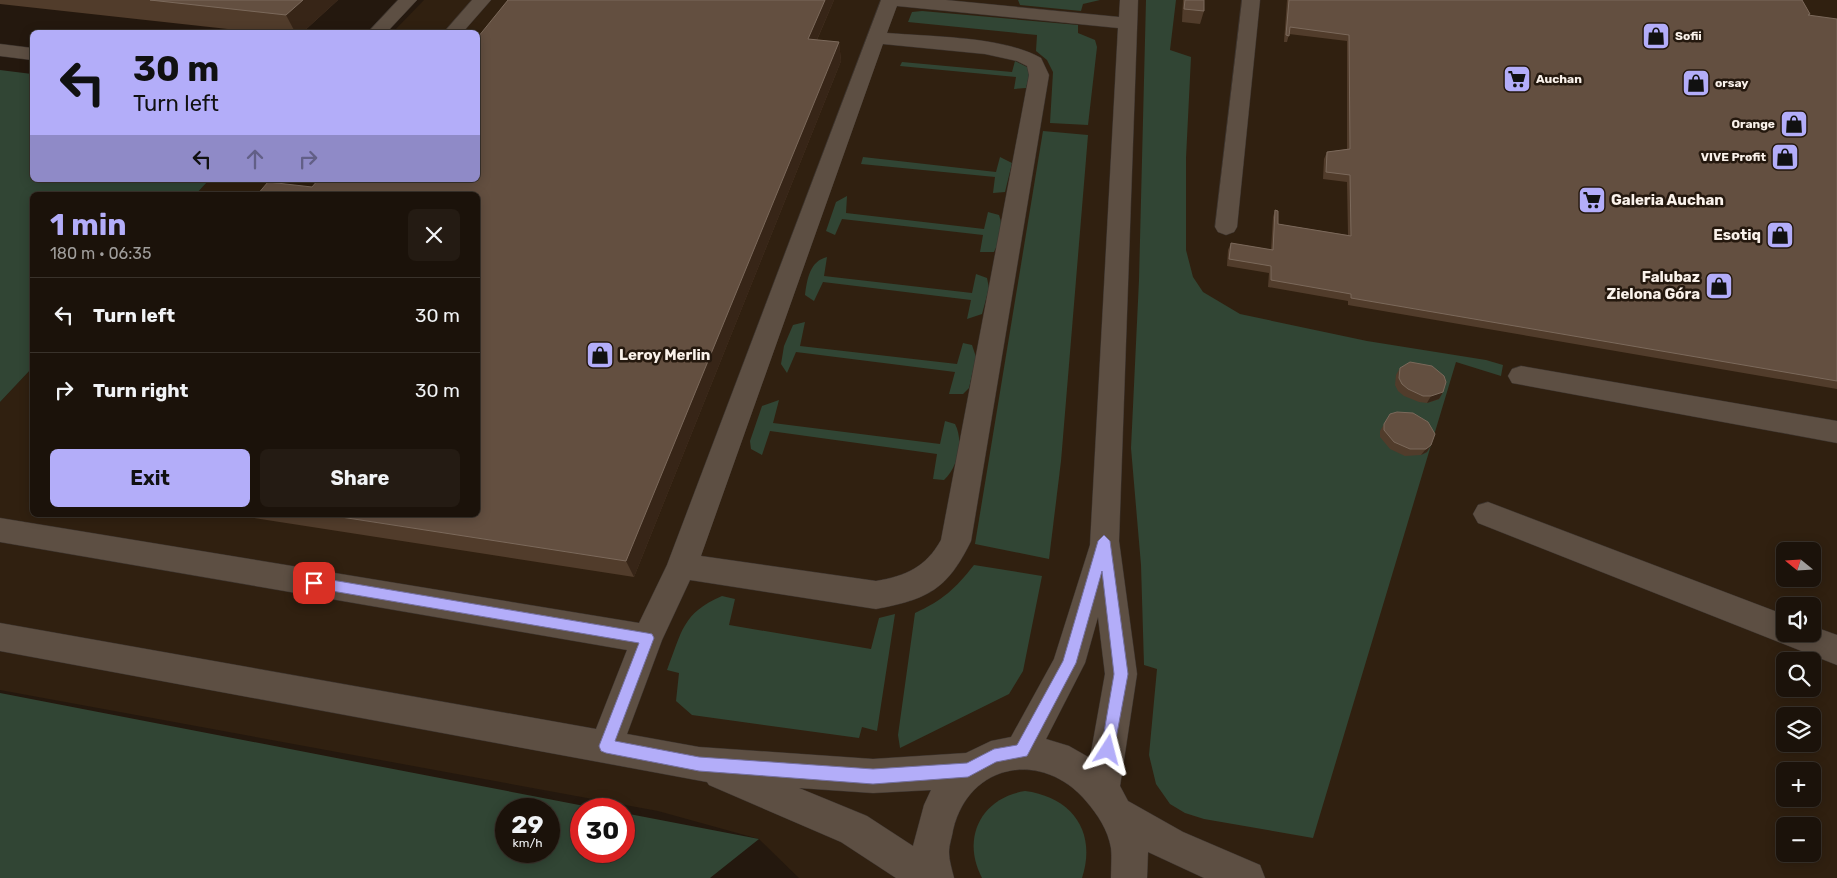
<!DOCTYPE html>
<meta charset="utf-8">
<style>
body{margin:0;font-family:Rubik,sans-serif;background:#241b13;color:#f1f3f6;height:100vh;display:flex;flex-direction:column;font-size:19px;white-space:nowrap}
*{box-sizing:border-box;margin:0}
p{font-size:16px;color:#a09e9c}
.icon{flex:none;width:28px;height:28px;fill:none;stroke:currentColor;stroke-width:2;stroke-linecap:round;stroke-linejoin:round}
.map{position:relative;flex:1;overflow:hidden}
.side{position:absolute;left:30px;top:192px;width:450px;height:325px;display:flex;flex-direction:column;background:#1b120a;border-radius:8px;box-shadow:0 2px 12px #0003,0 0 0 1px #39322b}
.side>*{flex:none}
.banner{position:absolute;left:30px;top:30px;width:450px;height:152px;border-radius:8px;box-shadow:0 2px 12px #0003,0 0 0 1px #39322b;background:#b3adf9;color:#111;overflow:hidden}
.needle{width:32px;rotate:288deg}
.controls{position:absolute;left:1776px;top:542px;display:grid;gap:10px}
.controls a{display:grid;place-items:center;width:45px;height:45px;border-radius:8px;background:#1b120a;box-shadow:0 2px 12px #0003,0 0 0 1px #39322b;font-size:25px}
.speed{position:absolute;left:495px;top:798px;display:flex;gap:10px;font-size:25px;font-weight:700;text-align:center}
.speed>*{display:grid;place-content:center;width:65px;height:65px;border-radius:50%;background:#1b120a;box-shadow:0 2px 12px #0003,0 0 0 1px #39322b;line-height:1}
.speed small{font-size:12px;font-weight:400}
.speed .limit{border:8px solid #d22;background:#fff;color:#111}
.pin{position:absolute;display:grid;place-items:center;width:42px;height:42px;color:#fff;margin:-21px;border-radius:10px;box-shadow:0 2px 8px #0006}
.me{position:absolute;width:55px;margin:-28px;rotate:9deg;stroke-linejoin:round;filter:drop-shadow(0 0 4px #0008)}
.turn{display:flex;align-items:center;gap:18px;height:105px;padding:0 20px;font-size:22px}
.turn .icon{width:65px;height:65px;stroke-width:2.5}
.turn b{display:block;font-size:35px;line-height:42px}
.lanes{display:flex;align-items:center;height:48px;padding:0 20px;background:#0003;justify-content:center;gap:25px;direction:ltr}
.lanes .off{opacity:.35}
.round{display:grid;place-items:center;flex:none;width:52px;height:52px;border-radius:8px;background:#241b13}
.summary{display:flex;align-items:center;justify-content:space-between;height:85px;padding:0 20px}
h1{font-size:30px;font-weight:700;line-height:38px;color:#b3adf9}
.cta{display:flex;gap:10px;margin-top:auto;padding:10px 20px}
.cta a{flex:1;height:58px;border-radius:8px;background:#b3adf9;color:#111;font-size:20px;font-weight:700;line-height:58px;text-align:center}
.cta a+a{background:#241b13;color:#f1f3f6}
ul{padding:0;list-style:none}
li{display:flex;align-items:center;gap:15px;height:75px;padding:0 20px;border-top:1px solid #39322b}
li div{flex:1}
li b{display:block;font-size:19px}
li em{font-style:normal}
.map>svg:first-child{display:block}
.built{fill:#302010;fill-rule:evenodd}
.green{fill:#314534;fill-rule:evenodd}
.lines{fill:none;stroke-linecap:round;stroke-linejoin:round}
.minor-casing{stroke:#3c342f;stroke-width:1}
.minor{fill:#5d4f43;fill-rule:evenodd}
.wall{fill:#513c2b}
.shaded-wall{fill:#372517}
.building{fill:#634f40;stroke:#7b695b}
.route{fill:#b3adf9;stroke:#7470a2}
.labels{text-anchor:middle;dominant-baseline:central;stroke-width:5;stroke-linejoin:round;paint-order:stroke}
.far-poi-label{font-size:12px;font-weight:bold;fill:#faf2eb;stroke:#24180e;text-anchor:start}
.poi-label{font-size:15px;font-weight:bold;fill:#faf2eb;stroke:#24180e;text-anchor:start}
</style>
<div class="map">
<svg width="1837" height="878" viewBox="0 0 1837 878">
<rect width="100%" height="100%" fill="#24180e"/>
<path class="built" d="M424,0H1837V878H799L759,839L658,811L0,690V402L32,368V515H478V195H195L209,180H478V32H393ZM1785,551H1812V579H1785ZM1785,606H1812V634H1785ZM1785,661H1812V689H1785ZM1785,716H1812V744H1785ZM1785,771H1812V799H1785ZM1785,826H1812V854H1785Z"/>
<g class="green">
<path d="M1018,0H1100L1083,4L1081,11L1020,5Z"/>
<path d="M1146,0H1176L1170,50L1191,57L1186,158V250L1193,277L1203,292L1240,314L1367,341L1486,360L1503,365L1501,376L1456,362L1313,838L1204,819L1185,813L1170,804L1156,784L1149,755L1157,669L1144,665L1141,565L1131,448L1139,280Z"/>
<path d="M922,11L1078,25V33L1095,40L1097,47L1088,125L1050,123L1053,72L1047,60L1036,51L1037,35L908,22L912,12Z"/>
<path d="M1015,61L1031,69L1026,88L1014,89L1016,77L900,66L902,62L1012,72Z"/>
<path d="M0,70L32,74V180H209L195,195H32V368L0,402Z"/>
<path d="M1043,131L1088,135L1061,461L1049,559L975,544Z"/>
<path d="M863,157L996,172L1000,157L1012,163L1005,192L993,193L995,177L861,164Z"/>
<path d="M847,196L846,213L984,229L988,212L999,215C1004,228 1000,240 994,252H980L983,235L842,219L835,235L826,231L836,202Z"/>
<path d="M827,257L824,276L972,293L976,274L987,278L989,288L982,314L967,319L971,300L823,282L814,301L805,295C807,279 810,261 827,257Z"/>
<path d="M805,322L800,346L957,364L963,343L972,345L976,357L969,388L963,394H949L955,372L796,352L787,373L781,364L784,346L793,325Z"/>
<path d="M779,400L773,423L940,444L945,421L955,424C964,441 958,467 944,480L933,479L937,454L770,431L762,455L751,449L750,441L762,406Z"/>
<path d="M974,565L1042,576L1023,671L1009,694L900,748L898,735L915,613C943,600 955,589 974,565Z"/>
<path d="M722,596L735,599L729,625L871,649L879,618L895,614L877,731L862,727L859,738L692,715L676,701L679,673L667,670C682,632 682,613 722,596Z"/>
<path d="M0,693L600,809H581V851H624V813L759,839L710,878H0ZM506,809H549V851H506Z"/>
<path d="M1025,791C1072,797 1097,832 1082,878H982C961,838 981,798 1025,791Z"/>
</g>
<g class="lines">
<g class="minor-casing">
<g id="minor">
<path d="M398,0H417L387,32H368Z"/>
<path d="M472,0H491L463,32H444Z"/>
<path d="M881,0H946L1119,17L1120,0H1138L1119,541L1137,674L1120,786L1128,801L1183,832L1260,865L1265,878H1204L1148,852L1147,878H1111C1111,868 1112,858 1111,848C1108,830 1098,815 1086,801C1043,750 969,762 953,830C952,837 949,845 949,852C949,861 952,869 954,878H896L841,842L709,785L707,782L0,651V623L596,729L627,650L0,542V518L639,623L667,565ZM897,6L1118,28L1090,545L1054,659L1011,737L991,741L966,753L873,759L699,747L627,734L662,640L690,580L876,609C928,599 947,590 971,541L1049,75L1041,58C1002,36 931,37 887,33ZM883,44L985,54L1017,61L1027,66L1029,75L941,540C926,567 906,576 876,581L701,556ZM1098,617L1105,674L1090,758L1069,746L1046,739L1085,663ZM799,788L873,793L931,790L924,805L913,846L867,816Z"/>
<path d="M1242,0H1260L1237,227L1234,232L1226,235L1218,232L1215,227Z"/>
<path d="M0,44L32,48V60L0,56Z"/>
<path d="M1521,366L1837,421V443L1512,383L1508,376L1512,369Z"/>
<path d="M1488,502L1785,615V634H1812V626L1837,635V665L1478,523L1473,514L1478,505Z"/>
</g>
</g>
<use href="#minor" class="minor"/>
</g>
<g class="wall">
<path d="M0,0H338L303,32H255L0,4Z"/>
<path d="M508,0H834L817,40L839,42L841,61L634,577L235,515H478L312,187L478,180Z"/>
<path d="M1183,0H1204V11L1200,24L1182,22Z"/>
<path d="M1287,0H1802L1810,14L1809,16L1837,19V389L1348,305V301L1268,287L1269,273L1227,266L1228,250L1231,243L1271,250L1273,217L1275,210L1278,224L1348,235L1347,182L1323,179L1324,159L1327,152L1347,149V41L1289,34L1287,42H1284Z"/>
<path d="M1400,368L1443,392L1439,399L1427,403L1419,402L1404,396L1398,391L1395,385L1396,375Z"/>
<path d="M1390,414L1431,445L1427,452L1421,455L1405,456L1390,449L1380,437V431Z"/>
</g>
<g class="shaded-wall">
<path d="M303,0H338L303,32H295L286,15Z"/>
<path d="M825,0H834L809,58L808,39Z"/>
<path d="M839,42L841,61L634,577L626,561Z"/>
<path d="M1443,392L1439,399L1427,403L1431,396Z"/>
<path d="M1431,445L1427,452L1421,455L1426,449Z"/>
</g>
<g class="building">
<path d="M150,0H303L286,15Z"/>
<path d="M508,0H825L808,39L839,42L626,561L328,515H478V195H257L268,182L312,187L318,180H478V37Z"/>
<path d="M1185,0H1204V11L1184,9Z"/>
<path d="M1289,0H1802L1810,14L1808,15L1837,19V381L1351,298V294L1271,280V266L1229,259L1231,243L1273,250L1275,210L1278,211V224L1351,236L1350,175L1326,172L1327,152L1350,149L1349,35L1290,27L1289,36L1286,35Z"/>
<path d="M1410,362L1432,366L1444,376L1446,382L1443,392L1431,396H1423L1408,389L1402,384L1399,378L1400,368Z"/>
<path d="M1397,412L1413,413L1428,422L1435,434L1431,445L1426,449H1410L1394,442L1384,430V424L1390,414Z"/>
</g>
<path class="route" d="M1104,535L1110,541L1128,674L1113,755L1108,757L1104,755L1101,750L1114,674L1102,571L1076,663L1027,756L996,762L968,777L873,784L699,771L606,753L601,751L599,746L639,643L314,588L307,583L314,577L647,633L652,634L654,638L615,741L699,757L873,769L967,763L994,749L1017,745L1063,661L1098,541Z"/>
<defs>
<g id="shop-square" transform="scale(1.4375)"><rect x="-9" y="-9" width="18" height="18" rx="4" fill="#b3adf9" stroke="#24180e"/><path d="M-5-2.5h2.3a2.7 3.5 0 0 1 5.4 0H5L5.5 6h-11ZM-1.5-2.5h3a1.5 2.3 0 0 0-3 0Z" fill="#111"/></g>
<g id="supermarket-square" transform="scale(1.4375)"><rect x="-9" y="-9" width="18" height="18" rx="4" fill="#b3adf9" stroke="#24180e"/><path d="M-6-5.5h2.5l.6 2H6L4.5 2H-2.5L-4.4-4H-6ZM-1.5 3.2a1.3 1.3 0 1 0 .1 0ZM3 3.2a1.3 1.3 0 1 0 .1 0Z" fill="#111"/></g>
</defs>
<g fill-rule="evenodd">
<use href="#shop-square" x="1656" y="36"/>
<use href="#supermarket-square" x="1517" y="79"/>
<use href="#shop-square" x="1696" y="83"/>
<use href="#shop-square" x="1794" y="124"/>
<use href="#shop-square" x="1785" y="157"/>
<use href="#supermarket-square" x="1592" y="200"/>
<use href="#shop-square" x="1780" y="235"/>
<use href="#shop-square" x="1719" y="286"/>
<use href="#shop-square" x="600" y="355"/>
</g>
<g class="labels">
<g class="far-poi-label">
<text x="1675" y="36">Sofii</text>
<text x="1536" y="79">Auchan</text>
<text x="1715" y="83">orsay</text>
<text x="1775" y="124" text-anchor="end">Orange</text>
<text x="1766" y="157" text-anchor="end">VIVE Profit</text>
</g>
<g class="poi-label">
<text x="1611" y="200">Galeria Auchan</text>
<text x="1761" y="235" text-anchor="end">Esotiq</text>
<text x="1700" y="277" text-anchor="end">Falubaz<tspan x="1700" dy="17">Zielona Góra</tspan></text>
<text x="619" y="355">Leroy Merlin</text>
</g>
</g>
</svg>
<div class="controls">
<a><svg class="needle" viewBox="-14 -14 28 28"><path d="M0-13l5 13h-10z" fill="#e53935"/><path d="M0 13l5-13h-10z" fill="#a09e9c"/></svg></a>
<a><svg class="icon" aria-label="sound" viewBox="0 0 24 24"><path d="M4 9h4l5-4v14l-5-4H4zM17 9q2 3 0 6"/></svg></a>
<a><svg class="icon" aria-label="search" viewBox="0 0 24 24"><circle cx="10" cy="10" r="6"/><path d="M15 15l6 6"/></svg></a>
<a><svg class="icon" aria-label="layers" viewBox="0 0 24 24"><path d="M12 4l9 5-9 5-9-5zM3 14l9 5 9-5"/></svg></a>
<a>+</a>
<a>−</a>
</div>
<div class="speed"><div>29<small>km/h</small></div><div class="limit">30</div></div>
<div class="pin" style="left:314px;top:583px;background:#d93025"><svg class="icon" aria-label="arrive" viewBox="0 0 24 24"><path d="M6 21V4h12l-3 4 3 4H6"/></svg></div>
<svg class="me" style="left:1108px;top:750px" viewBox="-20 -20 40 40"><path d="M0-17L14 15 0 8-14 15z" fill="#b3adf9" stroke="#fff" stroke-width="4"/></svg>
<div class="banner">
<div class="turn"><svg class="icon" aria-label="left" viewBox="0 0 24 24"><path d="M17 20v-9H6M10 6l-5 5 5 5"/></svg><div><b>30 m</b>Turn left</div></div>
<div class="lanes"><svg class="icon" aria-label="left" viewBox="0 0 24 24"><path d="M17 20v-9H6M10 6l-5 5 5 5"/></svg><svg class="icon off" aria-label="ahead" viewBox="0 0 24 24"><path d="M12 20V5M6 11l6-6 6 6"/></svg><svg class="icon off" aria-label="right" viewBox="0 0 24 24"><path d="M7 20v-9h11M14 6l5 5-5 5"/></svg></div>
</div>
<section class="side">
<div class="summary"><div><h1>1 min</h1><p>180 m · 06:35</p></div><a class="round"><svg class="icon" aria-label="close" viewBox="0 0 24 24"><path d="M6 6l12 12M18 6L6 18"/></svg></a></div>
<ul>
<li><svg class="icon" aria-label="left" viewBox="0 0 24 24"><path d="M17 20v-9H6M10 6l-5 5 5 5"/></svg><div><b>Turn left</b></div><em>30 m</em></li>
<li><svg class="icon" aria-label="right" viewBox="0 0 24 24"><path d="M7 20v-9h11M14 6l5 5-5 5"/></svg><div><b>Turn right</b></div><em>30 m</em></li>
</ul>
<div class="cta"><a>Exit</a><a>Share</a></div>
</section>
</div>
